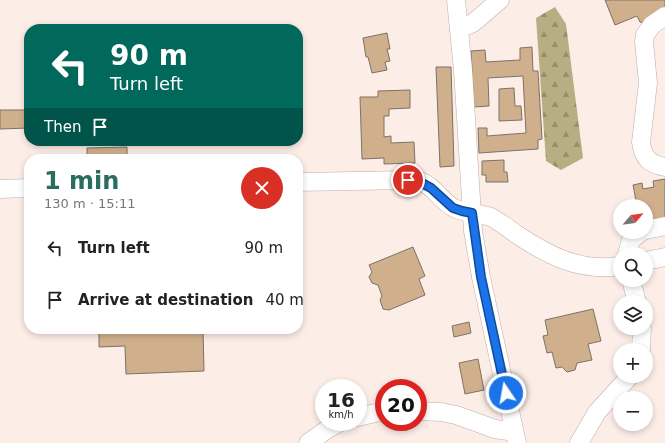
<!DOCTYPE html>
<meta charset="utf-8">
<style>
body{margin:0;font-family:"DejaVu Sans",sans-serif;background:#f2f2f2;color:#222;height:100vh;display:flex;flex-direction:column;font-size:15px;white-space:nowrap}
*{box-sizing:border-box;margin:0}
p{font-size:13px;color:#767676}
.icon{flex:none;width:22px;height:22px;fill:none;stroke:currentColor;stroke-width:2;stroke-linecap:round;stroke-linejoin:round}
.map{position:relative;flex:1;overflow:hidden}
.details{position:absolute;left:24px;top:154px;width:279px;height:180px;display:flex;flex-direction:column;background:#fff;border-radius:16px;box-shadow:0 2px 6px #0003}
.details>*{flex:none}
.top-card{position:absolute;left:24px;top:24px;width:279px;height:122px;border-radius:16px;box-shadow:0 2px 6px #0003;background:#00695c;color:#fff;overflow:hidden}
.needle{width:26px;rotate:61deg}
.buttons{position:absolute;left:613px;top:199px;display:grid;gap:8px}
.buttons a{display:grid;place-items:center;width:40px;height:40px;border-radius:50%;background:#fff;box-shadow:0 2px 6px #0003;font-size:20px}
.speed{position:absolute;left:315px;top:379px;display:flex;gap:8px;font-size:20px;font-weight:700;text-align:center}
.speed>*{display:grid;place-content:center;width:52px;height:52px;border-radius:50%;background:#fff;box-shadow:0 2px 6px #0003;line-height:1}
.speed small{font-size:10px;font-weight:400}
.speed .limit{border:6px solid #d22;background:#fff;color:#111}
.pin{position:absolute;display:grid;place-items:center;width:34px;height:34px;color:#fff;margin:-17px;border:2px solid #fff;border-radius:50%;box-shadow:0 1px 4px #0007}
.me{position:absolute;width:44px;margin:-22px;rotate:348deg;stroke-linejoin:round;filter:drop-shadow(0 0 3px #0008)}
.turn{display:flex;align-items:center;gap:14px;height:84px;padding:0 20px;font-size:18px}
.turn .icon{width:52px;height:52px;stroke-width:2.5}
.turn b{display:block;font-size:28px;line-height:34px}
.then{display:flex;align-items:center;height:38px;padding:0 20px;background:#0003;gap:8px;font-size:15px}
.round{display:grid;place-items:center;flex:none;width:42px;height:42px;border-radius:21px;background:#f2f2f2}
.head{display:flex;align-items:center;justify-content:space-between;height:68px;padding:0 20px}
h1{font-size:24px;font-weight:700;line-height:30px;color:#296d5f}
ul{padding:0;list-style:none}
li{display:flex;align-items:center;gap:12px;height:52px;padding:0 20px}
li div{flex:1}
li b{display:block;font-size:15px}
li em{font-style:normal}
.map>svg:first-child{display:block}
.forest{fill:url(#forest-firs)}
.building{fill:#d0af8d;stroke:#7b7269}
.lines{fill:none;stroke-linecap:round;stroke-linejoin:round}
.minor-casing{stroke:#bdaea9;stroke-width:19}
.minor{stroke:#fff;stroke-width:18}
.route-casing{stroke:#114b97;stroke-width:10}
.route{stroke:#1a73e8;stroke-width:7}
</style>
<div class="map">
<svg width="665" height="443" viewBox="0 0 665 443">
<defs>
<pattern id="forest-firs" width="22" height="20" patternUnits="userSpaceOnUse"><rect width="22" height="20" fill="#b9ae83"/><path d="M5 1l3.5 6h-7zM16 11l3.5 6h-7z" fill="#988f6c"/></pattern>
</defs>
<rect width="100%" height="100%" fill="#fcede7"/>
<path class="forest" d="M555,7L566,24L583,158L561,170L546,161L536,18Z"/>
<g class="building">
<path d="M605,0H665V9L644,23L640,22L637,16L615,25Z"/>
<path d="M387,33L390,49H387L390,61L385,62L387,70L372,73L368,57H366L363,38Z"/>
<path d="M532,47L533,71H538L542,139L538,140V149L479,153L478,128H487V136L526,133L523,76L488,78L489,106L474,107L471,51L485,50L486,62L520,60V48Z"/>
<path d="M436,67H451L454,166L440,167Z"/>
<path d="M25,68H29V88H26Z"/>
<path d="M514,88L515,106H521L522,120L499,121V89Z"/>
<path d="M410,90V108L389,109V116H384V137L391,136V143L414,142L415,163L384,164V158L362,159L360,97H378V91Z"/>
<path d="M0,110H29V128L0,129Z"/>
<path d="M127,147V159H87V148Z"/>
<path d="M504,160V172H507L508,182H486V175H482V161Z"/>
<path d="M665,179V222H646V206H637L633,185L642,183L643,189L654,187L653,181Z"/>
<path d="M413,247L425,276L419,279L425,295L389,310L383,309L380,300L382,296L378,285L372,283L369,277L372,272L369,265Z"/>
<path d="M593,309L601,341L588,344L592,360L577,363L575,370L567,372L562,367L556,368L552,352L547,353L543,336L548,335L545,320Z"/>
<path d="M469,322L471,333L454,337L452,326Z"/>
<path d="M99,329H203L204,371L126,374L125,346L99,347Z"/>
<path d="M478,359L484,390L465,394L459,363Z"/>
</g>
<g class="lines">
<g class="minor-casing">
<g id="minor">
<path d="M456,0L463,70L473,231L481,277L517,443"/>
<path d="M665,16L652,25L645,35L644,42L648,83L641,142C643,158 649,164 665,167"/>
<path d="M459,29L473,23L500,0"/>
<path d="M298,182L408,180C411,180 416,180 420,181C434,186 442,202 454,208C465,214 479,213 491,217C500,222 508,228 516,234C549,256 580,272 620,266"/>
<path d="M0,189L29,188"/>
<path d="M646,230L665,226"/>
<path d="M627,254L631,240L641,232"/>
<path d="M646,261L665,257"/>
<path d="M631,280L637,302"/>
<path d="M641,350L642,328"/>
<path d="M418,411L441,412L456,415L495,429L514,432"/>
<path d="M358,417L384,411"/>
<path d="M308,443L329,428L341,422"/>
<path d="M579,443L597,412L630,376"/>
</g>
</g>
<use href="#minor" class="minor"/>
</g>
<g class="lines">
<g class="route-casing">
<path id="route" d="M408,180L420,182L431,188L453,208L462,211L472,213L481,277L506,393"/>
</g>
<use href="#route" class="route"/>
</g>
</svg>
<div class="buttons">
<a><svg class="needle" viewBox="-14 -14 28 28"><path d="M0-13l5 13h-10z" fill="#e53935"/><path d="M0 13l5-13h-10z" fill="#767676"/></svg></a>
<a><svg class="icon" aria-label="search" viewBox="0 0 24 24"><circle cx="10" cy="10" r="6"/><path d="M15 15l6 6"/></svg></a>
<a><svg class="icon" aria-label="layers" viewBox="0 0 24 24"><path d="M12 4l9 5-9 5-9-5zM3 14l9 5 9-5"/></svg></a>
<a>+</a>
<a>−</a>
</div>
<div class="speed"><div>16<small>km/h</small></div><div class="limit">20</div></div>
<div class="pin" style="left:408px;top:180px;background:#d93025"><svg class="icon" aria-label="arrive" viewBox="0 0 24 24"><path d="M6 21V4h12l-3 4 3 4H6"/></svg></div>
<svg class="me" style="left:506px;top:393px" viewBox="-20 -20 40 40"><circle r="17" fill="#1a73e8" stroke="#fff" stroke-width="3"/><path d="M0-11L8 9 0 5-8 9z" fill="#fff"/></svg>
<div class="top-card">
<div class="turn"><svg class="icon" aria-label="left" viewBox="0 0 24 24"><path d="M17 20v-9H6M10 6l-5 5 5 5"/></svg><div><b>90 m</b>Turn left</div></div>
<div class="then">Then<svg class="icon" aria-label="arrive" viewBox="0 0 24 24"><path d="M6 21V4h12l-3 4 3 4H6"/></svg></div>
</div>
<section class="details">
<div class="head"><div><h1>1 min</h1><p>130 m · 15:11</p></div><a class="round" style="background:#d93025;color:#fff"><svg class="icon" aria-label="close" viewBox="0 0 24 24"><path d="M6 6l12 12M18 6L6 18"/></svg></a></div>
<ul>
<li><svg class="icon" aria-label="left" viewBox="0 0 24 24"><path d="M17 20v-9H6M10 6l-5 5 5 5"/></svg><div><b>Turn left</b></div><em>90 m</em></li>
<li><svg class="icon" aria-label="arrive" viewBox="0 0 24 24"><path d="M6 21V4h12l-3 4 3 4H6"/></svg><div><b>Arrive at destination</b></div><em>40 m</em></li>
</ul>
</section>
</div>
